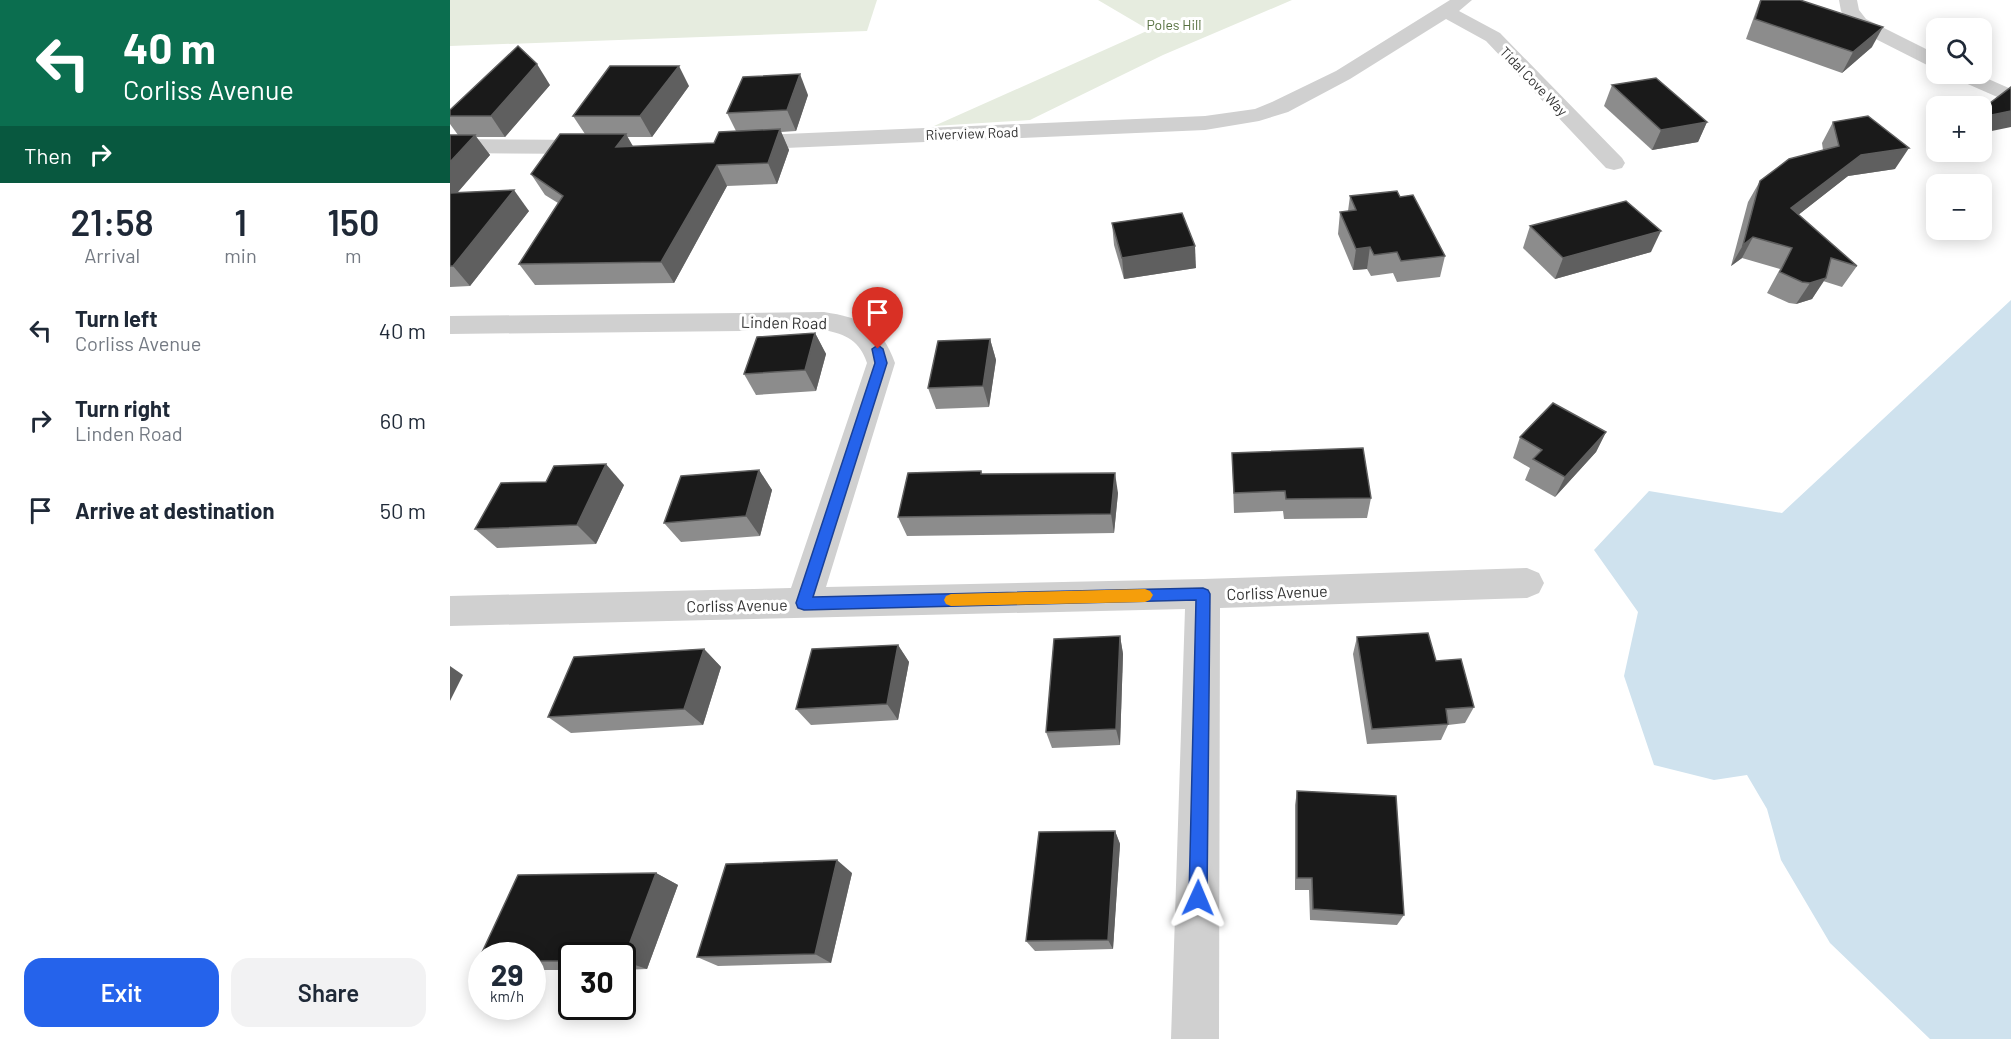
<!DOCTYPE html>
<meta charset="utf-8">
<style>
body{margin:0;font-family:Barlow,sans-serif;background:#f2f2f3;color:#1f2937;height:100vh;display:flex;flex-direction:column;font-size:22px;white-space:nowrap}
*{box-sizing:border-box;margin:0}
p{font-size:20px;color:#747a83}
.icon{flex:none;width:33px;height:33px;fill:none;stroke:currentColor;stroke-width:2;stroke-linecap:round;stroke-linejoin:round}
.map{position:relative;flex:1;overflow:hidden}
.details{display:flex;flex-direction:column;background:#fff;width:450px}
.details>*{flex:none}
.top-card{background:#0b6e4f;color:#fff;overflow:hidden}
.tools{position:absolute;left:1476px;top:18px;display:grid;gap:12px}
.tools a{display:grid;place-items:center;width:66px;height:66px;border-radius:12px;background:#fff;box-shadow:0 3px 15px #0003;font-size:30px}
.speed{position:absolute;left:18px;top:942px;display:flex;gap:12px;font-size:30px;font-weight:700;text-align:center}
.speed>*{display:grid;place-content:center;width:78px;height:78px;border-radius:50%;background:#fff;box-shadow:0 3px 15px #0003;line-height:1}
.speed small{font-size:15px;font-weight:400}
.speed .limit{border:3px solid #111;border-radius:9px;background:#fff;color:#111}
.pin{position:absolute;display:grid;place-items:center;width:51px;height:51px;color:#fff;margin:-62px -26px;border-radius:50% 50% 50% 0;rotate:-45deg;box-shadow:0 0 6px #0007}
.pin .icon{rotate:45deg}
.me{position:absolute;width:66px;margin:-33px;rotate:1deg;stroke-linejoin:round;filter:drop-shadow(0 0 4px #0008)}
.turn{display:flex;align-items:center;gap:21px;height:126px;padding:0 24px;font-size:27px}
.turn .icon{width:78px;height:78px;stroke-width:2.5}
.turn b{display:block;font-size:42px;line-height:51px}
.then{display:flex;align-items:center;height:57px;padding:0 24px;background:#0003;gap:12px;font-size:22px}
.eta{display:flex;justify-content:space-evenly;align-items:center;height:102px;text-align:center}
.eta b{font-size:36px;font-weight:600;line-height:42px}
.primary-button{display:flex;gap:12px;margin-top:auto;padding:12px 24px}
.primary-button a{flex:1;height:69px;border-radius:18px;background:#2563eb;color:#fff;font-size:24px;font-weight:600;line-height:69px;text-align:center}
.primary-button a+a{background:#f2f2f3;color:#1f2937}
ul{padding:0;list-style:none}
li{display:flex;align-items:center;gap:18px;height:90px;padding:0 24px}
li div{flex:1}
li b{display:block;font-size:22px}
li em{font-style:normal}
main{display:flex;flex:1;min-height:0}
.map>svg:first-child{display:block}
.green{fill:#e6ecdf}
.water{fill:#cfe2ee}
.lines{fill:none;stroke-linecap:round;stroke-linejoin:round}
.minor{fill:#d0d0d0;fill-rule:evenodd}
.wall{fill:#8c8c8c}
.shaded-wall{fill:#5f5f5f}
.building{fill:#1a1a1a;stroke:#5f5f5f;stroke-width:1.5}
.route{fill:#2563eb;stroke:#184099;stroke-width:1.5}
.slow{fill:#f59e0b}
.labels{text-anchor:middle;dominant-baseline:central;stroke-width:6;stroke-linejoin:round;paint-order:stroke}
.far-park-label{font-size:14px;fill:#56703f;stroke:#fff}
.far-street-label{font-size:14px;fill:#333;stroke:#fff}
.street-label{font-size:16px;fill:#333;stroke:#fff}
</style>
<main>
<section class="details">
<div class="top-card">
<div class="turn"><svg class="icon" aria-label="left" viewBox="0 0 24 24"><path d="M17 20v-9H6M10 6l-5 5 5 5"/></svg><div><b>40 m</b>Corliss Avenue</div></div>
<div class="then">Then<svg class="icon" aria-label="right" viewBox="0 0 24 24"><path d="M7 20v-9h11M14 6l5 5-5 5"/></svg></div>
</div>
<div class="eta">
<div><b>21:58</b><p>Arrival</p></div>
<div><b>1</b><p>min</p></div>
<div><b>150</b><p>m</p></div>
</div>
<ul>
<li><svg class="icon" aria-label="left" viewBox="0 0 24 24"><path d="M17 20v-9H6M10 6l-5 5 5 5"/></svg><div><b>Turn left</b><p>Corliss Avenue</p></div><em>40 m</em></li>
<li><svg class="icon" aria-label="right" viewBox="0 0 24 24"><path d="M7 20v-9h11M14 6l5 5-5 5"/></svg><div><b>Turn right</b><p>Linden Road</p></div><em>60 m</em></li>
<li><svg class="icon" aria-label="arrive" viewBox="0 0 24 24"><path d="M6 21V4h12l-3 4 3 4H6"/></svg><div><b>Arrive at destination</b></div><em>50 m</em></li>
</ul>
<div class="primary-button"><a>Exit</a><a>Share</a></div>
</section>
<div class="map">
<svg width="1561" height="1039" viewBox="0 0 1561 1039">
<rect width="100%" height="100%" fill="#fff"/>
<g class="green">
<path d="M0,0H427L417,31L0,46Z"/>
<path d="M648,0H842L713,55L580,120L484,126L699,30Z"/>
</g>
<path class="water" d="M1561,300V1039H1480L1380,943L1331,860L1317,809L1297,775L1264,780L1204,765L1174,676L1188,612L1144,550L1199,491L1332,513Z"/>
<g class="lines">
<g class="minor">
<path d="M1000,0H1022L1009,11L1050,33L1172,158L1175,163L1172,168L1164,170L1156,168L1036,41L996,19L900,79L838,112L809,121L755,130L290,150L282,148L279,143L282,138L290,136L755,116L805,109L822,102L886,71Z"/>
<path d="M1389,0H1407L1409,10L1416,19L1486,54V68L1479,66L1402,27L1391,11Z"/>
<path d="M1501,74H1527L1561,89V103L1504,78Z"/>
<path d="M0,139L145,140L153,142L156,147L153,152L145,154L0,153Z"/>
<path d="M374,312C411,318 432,325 445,363L376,587L753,579L1077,568L1089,573L1094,583L1089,593L1077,598L770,608L769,1039H721L735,609L0,626V596L341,588L417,363C410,341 396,334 374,330L0,334V316Z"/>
</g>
</g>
<g class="wall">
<path d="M1310,0H1350L1422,47L1392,73L1296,39Z"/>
<path d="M100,85L55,137H26L40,155L8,192L79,211L20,286L0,287V135H8L0,124V110Z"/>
<path d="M1162,85L1257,122L1248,142L1202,150L1154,106Z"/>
<path d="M239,86L202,137H177L183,147L264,143L286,131L277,113L358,95L346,131L331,132L339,150L327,184L277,186L224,283L85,285L69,264L108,203L95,195L81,174L135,134L123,116Z"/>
<path d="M1383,122L1445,169L1398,176L1348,215L1407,266L1392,287L1373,281L1362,299L1346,304L1339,303L1317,293L1330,269L1292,258L1281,266L1298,202L1310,181L1373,150L1372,143Z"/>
<path d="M900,196L950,197L995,256L990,277L947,282L943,273L921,276L917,269L903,270L888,234L890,212L898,211Z"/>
<path d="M662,223L746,268L674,279L664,245Z"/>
<path d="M1080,226L1201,252L1105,279L1073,248Z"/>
<path d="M365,333L376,354L366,391L306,395L294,374Z"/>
<path d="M540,339L546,360L539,407L486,409L478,388Z"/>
<path d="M1156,432L1146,452L1105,497L1075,480L1080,468L1063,458L1070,437Z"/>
<path d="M782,453L921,498L917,518L834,519L833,511L784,513Z"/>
<path d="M309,470L322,490L310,536L231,542L214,523Z"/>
<path d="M531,471L532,474L668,493L664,533L457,536L448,517Z"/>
<path d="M96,482L174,485L146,544L47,548L25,529Z"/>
<path d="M670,636L673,654L670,745L602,748L596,732Z"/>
<path d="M907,637L986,661L1024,707L1015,723L998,725L991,740L917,744L903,654Z"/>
<path d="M448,645L459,662L448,720L361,725L346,709Z"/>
<path d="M254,649L271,667L253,725L121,733L98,717Z"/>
<path d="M847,791L954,915L947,925L860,920L859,890H845V805Z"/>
<path d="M665,831L670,844L663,949L585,951L576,941Z"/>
<path d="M206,873L228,885L197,969L172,970V956H122V970H82V956H32V962L28,961L68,875Z"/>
<path d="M402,873L381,963L268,966L247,957Z"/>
</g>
<g class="shaded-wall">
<path d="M1433,27L1422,47L1392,73L1403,52Z"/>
<path d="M87,64L100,85L55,137L41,116Z"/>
<path d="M229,66L239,86L202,137L190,116Z"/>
<path d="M350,74L358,95L346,131L337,110Z"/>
<path d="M1561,111V127L1532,133V117Z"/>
<path d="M1257,122L1248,142L1202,150L1211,130Z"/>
<path d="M330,129L339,150L327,184L318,163Z"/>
<path d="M176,134L188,155L166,147Z"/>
<path d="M25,135L40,155L0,201V162Z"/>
<path d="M1459,148L1445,169L1398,176L1329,230L1341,208L1411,155Z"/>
<path d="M267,165L277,186L224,283L211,262Z"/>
<path d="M64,190L79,211L20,286L3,266Z"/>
<path d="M1211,231L1201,252L1105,279L1113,258Z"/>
<path d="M1303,237L1292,258L1281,266L1293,245Z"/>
<path d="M745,246L746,268L674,279L672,258Z"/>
<path d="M920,247L917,269L903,270L906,249Z"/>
<path d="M1376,278L1362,299L1346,304L1360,283Z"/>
<path d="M365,333L376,354L366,391L355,370Z"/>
<path d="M540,339L546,360L539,407L533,386Z"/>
<path d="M1156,432L1146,452L1105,497L1115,477Z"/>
<path d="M156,464L174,485L146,544L127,525Z"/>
<path d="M309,470L322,490L310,536L296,516Z"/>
<path d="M665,473L668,493L664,533L661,514Z"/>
<path d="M670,636L673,654L670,745L666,729Z"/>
<path d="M448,645L459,662L448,720L437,704Z"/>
<path d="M254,649L271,667L253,725L234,709Z"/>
<path d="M0,666L13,675L0,701Z"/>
<path d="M665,831L670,844L663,949L658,940Z"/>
<path d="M387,860L402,873L381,963L365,954Z"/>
<path d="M206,873L228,885L197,969L173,961Z"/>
</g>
<g class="building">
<path d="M1311,0H1350L1433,27L1403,52L1305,19Z"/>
<path d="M68,46L87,64L41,116H0V110Z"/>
<path d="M160,66H229L190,116H123Z"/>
<path d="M350,74L337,110L277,113L293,77Z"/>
<path d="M1206,78L1257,122L1211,130L1162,85Z"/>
<path d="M1561,87V111L1532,117V109Z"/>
<path d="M1418,116L1459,148L1411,155L1341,208L1407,266L1381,258L1376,278L1360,283L1352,282L1330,272L1342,248L1303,237L1293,245L1310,181L1339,159L1389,146L1383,122Z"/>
<path d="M330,129L318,163L267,165L211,262L69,264L113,196L81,174L110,134H176L166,147L264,143L269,132Z"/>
<path d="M0,135H25L0,162Z"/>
<path d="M64,190L3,266H0V193Z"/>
<path d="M947,191L950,197L963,195L995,256L951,261L947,252L924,255L920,247L906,249L890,212L906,210L900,196Z"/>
<path d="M1176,201L1211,231L1113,258L1080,226Z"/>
<path d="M732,213L745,246L672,258L662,223Z"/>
<path d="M365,333L355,370L294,374L307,337Z"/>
<path d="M540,339L533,386L478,388L488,341Z"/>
<path d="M1103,403L1156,432L1115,477L1083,459L1092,450L1070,437Z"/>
<path d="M913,448L921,498L836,499L835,491L784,493L782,453Z"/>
<path d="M156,464L127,525L25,529L51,483L96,482L104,466Z"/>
<path d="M309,470L296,516L214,523L231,476Z"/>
<path d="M531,471V474L665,473L661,514L448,517L458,473Z"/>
<path d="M978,633L986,661L1011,659L1024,707L996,709L998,724L922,729L907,637Z"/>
<path d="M670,636L666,729L596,732L604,639Z"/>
<path d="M448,645L437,704L346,709L362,649Z"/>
<path d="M254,649L234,709L98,717L124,657Z"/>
<path d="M847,791L946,796L954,915L863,909L862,878H847Z"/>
<path d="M665,831L658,940L576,941L589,832Z"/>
<path d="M387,860L365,954L247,957L276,864Z"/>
<path d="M206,873L173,961L172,956H122V961H82V956H32V961H28L68,875Z"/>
</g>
<path class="route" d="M428,345L433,349L437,363L363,597L753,588L758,590L760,594L757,898L754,905L748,908L742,905L739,898L746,600L354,610L348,608L346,603L425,363L422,349Z"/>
<path class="slow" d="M695,589L700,591L703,595L700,600L695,602L501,606L496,604L494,600L496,596L501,594Z"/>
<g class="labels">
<g class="far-park-label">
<text x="724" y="24">Poles Hill</text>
</g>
<g class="far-street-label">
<text transform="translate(1084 81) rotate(46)">Tidal Cove Way</text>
<text transform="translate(522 133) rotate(-2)">Riverview Road</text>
</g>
<g class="street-label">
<text transform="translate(334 322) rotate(1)">Linden Road</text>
<text transform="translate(827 592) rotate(-2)">Corliss Avenue</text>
<text transform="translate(287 605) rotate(-1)">Corliss Avenue</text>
</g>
</g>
</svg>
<div class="tools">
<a><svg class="icon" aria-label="search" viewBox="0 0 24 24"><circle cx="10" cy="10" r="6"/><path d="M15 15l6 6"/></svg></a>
<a>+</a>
<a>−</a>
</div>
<div class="speed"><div>29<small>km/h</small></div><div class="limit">30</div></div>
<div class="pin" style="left:428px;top:349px;background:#d93025"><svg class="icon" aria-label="arrive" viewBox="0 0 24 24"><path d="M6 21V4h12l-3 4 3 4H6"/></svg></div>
<svg class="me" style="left:748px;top:898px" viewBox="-20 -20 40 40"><path d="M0-17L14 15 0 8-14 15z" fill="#2563eb" stroke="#fff" stroke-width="4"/></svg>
</div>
</main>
